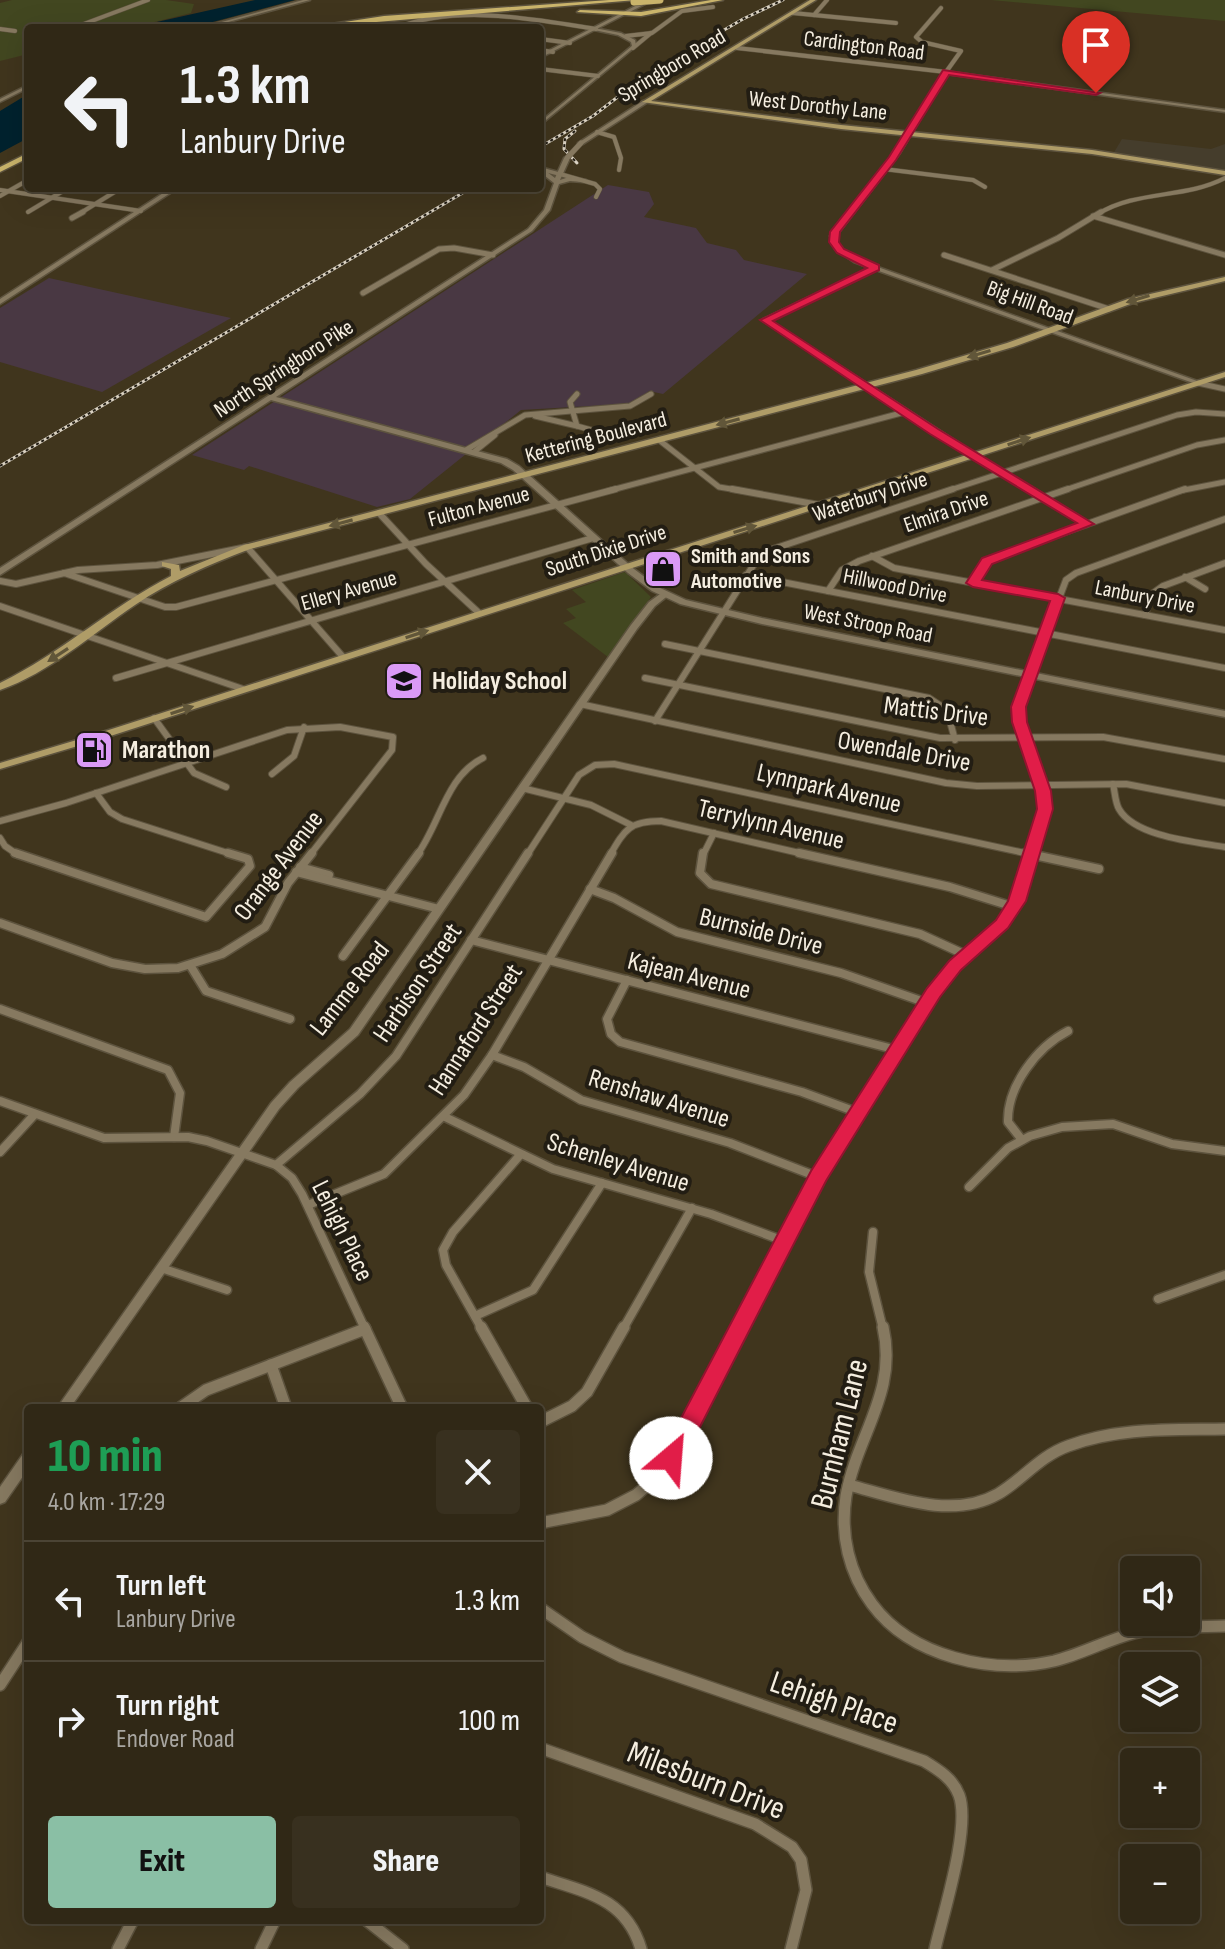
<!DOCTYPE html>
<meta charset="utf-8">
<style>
body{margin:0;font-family:"Sofia Sans Condensed",sans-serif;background:#38301f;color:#f1f3f6;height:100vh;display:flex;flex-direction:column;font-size:30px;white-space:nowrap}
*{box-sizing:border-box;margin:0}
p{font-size:26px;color:#a8a6a1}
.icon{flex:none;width:44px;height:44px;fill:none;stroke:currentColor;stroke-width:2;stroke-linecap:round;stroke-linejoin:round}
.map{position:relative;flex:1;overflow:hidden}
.sheet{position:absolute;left:24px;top:1404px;width:520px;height:520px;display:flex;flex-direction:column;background:#302816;border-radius:8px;box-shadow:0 8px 32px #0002,0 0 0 2px #4b4435}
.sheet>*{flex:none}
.top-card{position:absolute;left:24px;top:24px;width:520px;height:168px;border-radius:8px;box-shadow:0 8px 32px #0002,0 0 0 2px #4b4435;background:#302816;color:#f1f3f6;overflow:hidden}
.tools{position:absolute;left:1120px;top:1556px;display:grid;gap:16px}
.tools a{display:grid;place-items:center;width:80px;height:80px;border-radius:8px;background:#302816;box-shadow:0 8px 32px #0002,0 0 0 2px #4b4435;font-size:40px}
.pin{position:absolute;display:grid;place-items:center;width:68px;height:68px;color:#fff;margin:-82px -34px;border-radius:50% 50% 50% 0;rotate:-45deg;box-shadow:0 0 8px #0007}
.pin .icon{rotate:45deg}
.me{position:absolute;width:88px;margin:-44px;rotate:27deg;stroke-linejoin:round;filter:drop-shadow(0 0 6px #0008)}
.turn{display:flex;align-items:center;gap:28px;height:168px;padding:0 24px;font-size:36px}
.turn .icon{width:104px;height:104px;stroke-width:2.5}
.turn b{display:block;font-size:56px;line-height:68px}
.round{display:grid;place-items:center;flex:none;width:84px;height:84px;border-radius:8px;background:#38301f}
.headline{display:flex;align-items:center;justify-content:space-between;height:136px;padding:0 24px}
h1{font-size:48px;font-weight:800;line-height:60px;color:#1e9e55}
.primary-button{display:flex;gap:16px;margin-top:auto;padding:16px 24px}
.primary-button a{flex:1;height:92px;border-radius:8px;background:#8abfa5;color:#111;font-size:32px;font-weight:800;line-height:92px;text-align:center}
.primary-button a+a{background:#38301f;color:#f1f3f6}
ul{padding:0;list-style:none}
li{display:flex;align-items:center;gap:24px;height:120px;padding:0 24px;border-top:2px solid #4b4435}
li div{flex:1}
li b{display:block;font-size:30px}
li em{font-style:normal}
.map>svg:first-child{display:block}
.commercial{fill:#453d2c}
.industrial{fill:#493843}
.green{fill:#424720}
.water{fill:#00222e}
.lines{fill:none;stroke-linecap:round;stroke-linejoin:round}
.minor-far4-casing{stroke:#5d533e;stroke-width:5}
.minor-far3-casing{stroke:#5d533e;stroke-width:7}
.minor-far2-casing{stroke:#5d533e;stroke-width:8}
.minor-far1-casing{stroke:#5d533e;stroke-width:11}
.minor-casing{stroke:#5d533e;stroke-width:14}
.tertiary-casing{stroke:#5d533e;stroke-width:3}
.secondary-casing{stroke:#5d533e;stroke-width:3}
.primary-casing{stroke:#5d533e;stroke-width:3}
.motorway-casing{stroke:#5d533e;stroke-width:3}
.minor-far4{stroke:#867960;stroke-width:4}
.minor-far3{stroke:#867960;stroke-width:5}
.minor-far2{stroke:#867960;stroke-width:6}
.minor-far1{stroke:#867960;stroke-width:8}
.minor{stroke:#867960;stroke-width:11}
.tertiary{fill:#867960;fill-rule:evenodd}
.secondary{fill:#867960;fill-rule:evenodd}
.primary{fill:#af9c67;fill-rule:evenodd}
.motorway{fill:#cab46b;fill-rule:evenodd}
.rail-casing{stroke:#d9d1c2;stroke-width:3}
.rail{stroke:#221d13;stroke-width:2;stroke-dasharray:3;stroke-linecap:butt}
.secondary-bridge-casing{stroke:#5d533e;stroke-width:6;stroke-linecap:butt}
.motorway-bridge-casing{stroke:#5d533e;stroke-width:8;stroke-linecap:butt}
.secondary-bridge{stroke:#867960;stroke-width:5}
.motorway-bridge{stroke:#cab46b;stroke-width:7}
.oneway{fill:#615639}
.route{fill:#e11d48;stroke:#92132f;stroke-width:2}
.labels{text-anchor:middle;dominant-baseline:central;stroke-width:8;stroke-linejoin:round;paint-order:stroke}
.far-street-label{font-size:22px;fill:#f5eee0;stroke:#221d13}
.far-poi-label{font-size:22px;font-weight:bold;fill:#f5eee0;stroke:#221d13;text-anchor:start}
.poi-label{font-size:26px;font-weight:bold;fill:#f5eee0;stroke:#221d13;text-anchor:start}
.street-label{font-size:26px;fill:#f5eee0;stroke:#221d13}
.near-street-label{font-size:32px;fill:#f5eee0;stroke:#221d13}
</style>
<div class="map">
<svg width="1225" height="1949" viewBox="0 0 1225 1949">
<rect width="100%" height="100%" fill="#40351d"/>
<path class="commercial" d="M1122,139L1211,149L1225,144V174L1113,154Z"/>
<g class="industrial">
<path d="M608,185L649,192L654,204L644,217L696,228L707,243L736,250L744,260L807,274L663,394L649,391L635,402L625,404L521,410L410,499L377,507L249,466L244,470L192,455Z"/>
<path d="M49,278L231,318L102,392L0,362V308Z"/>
</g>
<g class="green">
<path d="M12,0H166L194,4L191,13L130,28H28V54L0,61V3Z"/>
<path d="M991,0H1225V21Z"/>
<path d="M625,572L651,597L608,657L563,623L576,618L566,609L586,602L572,590Z"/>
</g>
<g class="water">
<path d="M255,0H295L190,28H130Z"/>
<path d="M28,94V138L0,153V111Z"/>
</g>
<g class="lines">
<g class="minor-far4-casing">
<g id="minor-far4">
<path d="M793,13L896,23"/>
<path d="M814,15L827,0"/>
<path d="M73,28L148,0"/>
<path d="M396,28C457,4 533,19 596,29"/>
<path d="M0,29L15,31"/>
<path d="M626,36L652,33L682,11L713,7"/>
<path d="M540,39L570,43"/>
<path d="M633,48L651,33"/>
<path d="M737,48L946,72L961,51L922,42L916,37L941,8"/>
<path d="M540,50L553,52"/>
<path d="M540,69L598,76"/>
<path d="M597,132L614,137L621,158L619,170"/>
<path d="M884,169L973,180L985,187"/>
<path d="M560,174L595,184L600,189L596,197"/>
<path d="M0,190L141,211"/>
<path d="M0,196L28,180"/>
<path d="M28,212L68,188"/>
<path d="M79,214L121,188"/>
<path d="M1098,214C1136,190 1185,199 1225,178"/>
</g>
</g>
<g class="minor-far3-casing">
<g id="minor-far3">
<path d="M1093,216L1225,255"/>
<path d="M72,218L83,212"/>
<path d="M944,255L1109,309"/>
<path d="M992,270L1058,238L1101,212"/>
<path d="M363,293L439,249L454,248L493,255"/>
<path d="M1198,383L1225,389"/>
<path d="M577,394L570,402L577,426L595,431"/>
<path d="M535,416L577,426"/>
<path d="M659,440L719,487L743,491"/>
<path d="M466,450L525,415L630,406L651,394"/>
<path d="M474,452L495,435"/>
<path d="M974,455L1034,491"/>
<path d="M608,491L905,412"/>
<path d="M947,491L1177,415L1196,412L1225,414"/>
<path d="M1062,491L1197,445L1225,440"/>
<path d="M1179,491L1225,482"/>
</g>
</g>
<g class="minor-far2-casing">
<g id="minor-far2">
<path d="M732,489L819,505"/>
<path d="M1030,489L1087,524"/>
<path d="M379,513L426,564L479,613"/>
<path d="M872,556L894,568L1225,630"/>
<path d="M64,573L165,607H176L616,489"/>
<path d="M746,575L1225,668"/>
<path d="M1185,577L1205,589"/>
<path d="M0,581L16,584L78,570L157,565L247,547L343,657"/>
<path d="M973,583L982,566L998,556L1185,489"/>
<path d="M828,591L842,570L859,561L1068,489"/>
<path d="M0,606L243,689"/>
<path d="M1145,615L1152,594L1163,586L1225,563"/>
<path d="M665,644L929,698L947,710L955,740"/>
<path d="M116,678L593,538"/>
<path d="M645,678L940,738L1103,737L1225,759"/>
<path d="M580,704L946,783L977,786L1126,784L1225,803"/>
<path d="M154,718L194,773L226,787"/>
<path d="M655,721L756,561L773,549L953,489"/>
<path d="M272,774L294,756L304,727"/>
<path d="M1113,784C1115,792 1115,802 1119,809C1135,837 1196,842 1225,847"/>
<path d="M522,788L591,805L631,825"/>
<path d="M96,793L110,812L122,819L234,855"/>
<path d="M0,821L66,803L287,730L340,727L393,737L392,750L310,855"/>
<path d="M0,838L5,846L18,855"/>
<path d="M417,855C440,824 446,776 483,758"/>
<path d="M527,855L579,775L595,765L614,764L1034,855"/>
<path d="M610,855C625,829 630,821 661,821L808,855"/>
<path d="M703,855L714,833"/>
<path d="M1031,855L1044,817L1043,791L1018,707L1066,580L1076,573L1225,519"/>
</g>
</g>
<g class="minor-far1-casing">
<g id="minor-far1">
<path d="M15,853L206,917L250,866L248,859L228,853"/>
<path d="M703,853L700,873L711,884L920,934L966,955"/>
<path d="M799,853L950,887L1014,907"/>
<path d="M1025,853L1099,869"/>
<path d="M300,867L329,875"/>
<path d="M296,872L439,909"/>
<path d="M590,889L614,898L677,932L841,973L927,1003"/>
<path d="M0,923L112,963L145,969L178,968L222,954L265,927L288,883L312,853"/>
<path d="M471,940L897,1050"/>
<path d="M343,956L419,853"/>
<path d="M190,965L206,991L290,1019"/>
<path d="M627,980L607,1019L611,1034L620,1042L802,1092L859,1113"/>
<path d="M0,1009L168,1070L180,1093L174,1137"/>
<path d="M492,1055L524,1067L581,1100L730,1143L818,1177"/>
<path d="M0,1101L104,1138L188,1137L207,1141L276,1165L292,1178L302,1194L365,1329"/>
<path d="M445,1117L553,1169L711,1214L784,1241"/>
<path d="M1022,1140L1008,1122C1007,1086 1037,1047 1068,1031"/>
<path d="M0,1152L35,1114"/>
<path d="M276,1165L360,1094L396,1056L528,853"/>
<path d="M969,1187L1008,1148L1030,1136L1062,1127L1113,1124L1172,1144L1225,1151"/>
<path d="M308,1205L384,1174L464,1095L492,1055L612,853"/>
<path d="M873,1232L869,1272L883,1329"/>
<path d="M161,1268L227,1290"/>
<path d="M1158,1299L1225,1275"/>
<path d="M475,1316L533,1290L602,1183"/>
<path d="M482,1329L446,1265L443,1250L453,1232L520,1155"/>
<path d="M623,1329L692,1208"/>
<path d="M738,1329L818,1177L933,993L955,966L996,929L1014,907L1032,853"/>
</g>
</g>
<g class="minor-casing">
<g id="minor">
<path d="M364,1327L402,1408"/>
<path d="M481,1327L527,1408"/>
<path d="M883,1327C898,1392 857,1435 846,1496C840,1535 849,1573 872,1604C911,1657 992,1675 1054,1661C1082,1654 1107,1640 1134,1633C1164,1626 1195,1627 1225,1626"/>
<path d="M271,1365L286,1408"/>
<path d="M180,1408L206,1390L365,1329"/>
<path d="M540,1422L572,1406L587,1392L624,1327"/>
<path d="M849,1485C895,1497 952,1520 998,1494C1022,1480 1040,1456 1068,1446C1118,1427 1173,1430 1225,1429"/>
<path d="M540,1523L607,1510L636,1495L663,1472L739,1327"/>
<path d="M540,1608L582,1637L622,1657L924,1761C939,1770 953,1779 959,1795C971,1827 943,1914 935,1949"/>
<path d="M0,1685L28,1642"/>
<path d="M540,1748L755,1824L792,1847L801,1860L806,1890L791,1949"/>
<path d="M540,1877C585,1892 626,1898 641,1949"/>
<path d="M366,1920L403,1949"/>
<path d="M118,1949L133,1920"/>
<path d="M261,1949L275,1920"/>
</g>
</g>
<g class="tertiary-casing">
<g id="tertiary">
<path d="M303,0H310L206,28H199Z"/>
<path d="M594,28L621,33L635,40L636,46L540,125V122L632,46L631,42L618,35L594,30Z"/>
<path d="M944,71L1225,110V112L947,74L900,153L836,236L840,247L858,260L1200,382V384H1196L876,270L769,320L976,454L977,455L974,457L763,321V319L870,268L854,262L835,249L830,236L895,152Z"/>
<path d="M28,85V88L0,102V99Z"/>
<path d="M540,167L562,173L563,174L560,176L540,171Z"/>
<path d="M663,592H666L670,594L655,606L637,629L358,1035L298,1088L279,1109L70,1408H57L271,1103L290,1082L350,1029L631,625L649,602Z"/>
<path d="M28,1452V1469L5,1502L0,1504V1487L23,1454Z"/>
</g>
</g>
<g class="secondary-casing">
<g id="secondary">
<path d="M647,0H653L540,58V55Z"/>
<path d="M643,101L648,102L583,144L578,143Z"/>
<path d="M567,156L570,158L560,180L569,177L586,180L583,182L570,181L559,184L550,210L532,231L276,397L507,459L519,466L634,569L658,587L686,600L762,618L1225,711V717L762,624L680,604L652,591L628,573L513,470L501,463L271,400L0,575V568L528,229L544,210L554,183L540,172V169H543L555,178L564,158Z"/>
<path d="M171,188H178L0,304V299Z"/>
</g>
</g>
<g class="primary-casing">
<g id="primary">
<path d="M810,0H816L651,101L841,125L1092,150L1225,171V175L1092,154L841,129L642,102Z"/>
<path d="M1225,277V281L1133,303L1013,347L922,374L250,549C210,564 170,581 135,605C92,634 49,673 0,690V683C61,653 111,607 171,576V569L162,566V562L179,565L180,571L244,545L916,370L1007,343L1128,299Z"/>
<path d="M1225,372V377L98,740L0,769V763L90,736Z"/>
</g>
</g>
<g class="motorway-casing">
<g id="motorway">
<path d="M609,0H636L305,28L384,16Z"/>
<path d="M711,0H723L641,16L577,12L580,10L641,12Z"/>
<path d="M28,153V158L0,172V167Z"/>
</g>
</g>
<use href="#minor-far4" class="minor-far4"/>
<use href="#minor-far3" class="minor-far3"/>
<use href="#minor-far2" class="minor-far2"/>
<use href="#minor-far1" class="minor-far1"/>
<use href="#minor" class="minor"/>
<use href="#tertiary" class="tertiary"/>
<use href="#secondary" class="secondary"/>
<use href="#primary" class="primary"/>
<use href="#motorway" class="motorway"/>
<g class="rail-casing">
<g id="rail">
<path d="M575,131L565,139L564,149L577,163"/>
<path d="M540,147L593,116L645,76L743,19L783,0"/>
<path d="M0,466L471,188"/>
</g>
</g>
<use href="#rail" class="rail"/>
<g class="secondary-bridge-casing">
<path id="secondary-bridge" d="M567,158L581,143"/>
</g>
<g class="motorway-bridge-casing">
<path id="motorway-bridge" d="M634,2L660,0"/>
</g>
<use href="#secondary-bridge" class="secondary-bridge"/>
<use href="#motorway-bridge" class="motorway-bridge"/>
</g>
<defs><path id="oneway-solid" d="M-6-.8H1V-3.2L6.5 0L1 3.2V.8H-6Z" transform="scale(2)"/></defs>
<g class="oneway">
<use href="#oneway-solid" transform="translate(1138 299) rotate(163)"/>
<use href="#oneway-solid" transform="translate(979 354) rotate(163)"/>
<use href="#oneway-solid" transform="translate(728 422) rotate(165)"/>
<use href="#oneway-solid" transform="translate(1019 441) rotate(-18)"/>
<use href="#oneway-solid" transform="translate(341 523) rotate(165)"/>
<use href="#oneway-solid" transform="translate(745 529) rotate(-17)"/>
<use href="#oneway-solid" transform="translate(417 634) rotate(-18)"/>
<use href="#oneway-solid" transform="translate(58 655) rotate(147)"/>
<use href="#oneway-solid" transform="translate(182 710) rotate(-18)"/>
</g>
<path class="route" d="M943,70L1100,93L1096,95L949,75L896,160L840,232L839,242L844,249L879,265V270L773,321L938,429L1094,524L992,564L982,580L1058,594L1065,598L1026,707L1027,722L1051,791L1053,809L1026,901L1008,928L961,970L940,997L826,1181L680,1466L671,1469L663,1466L660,1458L811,1171L927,988L949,961L996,920L1008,901L1037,809L1035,791L1012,722L1011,707L1050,601L973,587L966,583L982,558L1077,523L930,434L760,320L867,268L837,253L829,242L830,232L889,157Z"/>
<defs>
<g id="shop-square" transform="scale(2)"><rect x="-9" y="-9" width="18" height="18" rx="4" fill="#da9af6" stroke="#221d13"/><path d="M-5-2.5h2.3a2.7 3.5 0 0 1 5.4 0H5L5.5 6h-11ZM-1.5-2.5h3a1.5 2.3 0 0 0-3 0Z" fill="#111"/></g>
<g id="school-square" transform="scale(2)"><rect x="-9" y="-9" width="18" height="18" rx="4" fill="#da9af6" stroke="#221d13"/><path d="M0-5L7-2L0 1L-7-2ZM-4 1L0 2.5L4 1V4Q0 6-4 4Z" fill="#111"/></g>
<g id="fuel-square" transform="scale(2)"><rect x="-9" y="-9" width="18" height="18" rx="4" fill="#da9af6" stroke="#221d13"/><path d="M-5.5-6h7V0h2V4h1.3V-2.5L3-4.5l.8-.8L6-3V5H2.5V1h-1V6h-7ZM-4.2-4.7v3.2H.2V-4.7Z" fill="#111"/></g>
</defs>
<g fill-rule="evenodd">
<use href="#shop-square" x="663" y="569"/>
<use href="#school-square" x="404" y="681"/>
<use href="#fuel-square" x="94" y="750"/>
</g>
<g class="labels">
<g class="far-street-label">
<text transform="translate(864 46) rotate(7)">Cardington Road</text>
<text transform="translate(672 66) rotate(-31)">Springboro Road</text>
<text transform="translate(818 106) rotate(6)">West Dorothy Lane</text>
<text transform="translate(1030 303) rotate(20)">Big Hill Road</text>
<text transform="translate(284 369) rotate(-33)">North Springboro Pike</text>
<text transform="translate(596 438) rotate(-15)">Kettering Boulevard</text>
<text transform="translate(870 497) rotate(-18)">Waterbury Drive</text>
<text transform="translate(479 507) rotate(-15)">Fulton Avenue</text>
<text transform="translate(946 512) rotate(-19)">Elmira Drive</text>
<text transform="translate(606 551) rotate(-18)">South Dixie Drive</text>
<text transform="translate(895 586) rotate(11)">Hillwood Drive</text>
<text transform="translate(349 591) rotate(-16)">Ellery Avenue</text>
<text transform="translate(1145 597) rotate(11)">Lanbury Drive</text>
<text transform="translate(868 624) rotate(11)">West Stroop Road</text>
</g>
<g class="far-poi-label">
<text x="691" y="556">Smith and Sons<tspan x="691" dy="25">Automotive</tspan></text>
</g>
<g class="poi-label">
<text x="432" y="681">Holiday School</text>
<text x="122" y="750">Marathon</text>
</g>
<g class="street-label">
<text transform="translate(936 712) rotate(7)">Mattis Drive</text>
<text transform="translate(904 752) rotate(10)">Owendale Drive</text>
<text transform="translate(829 789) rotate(13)">Lynnpark Avenue</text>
<text transform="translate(771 825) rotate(13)">Terrylynn Avenue</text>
<text transform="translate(279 866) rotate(-53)">Orange Avenue</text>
<text transform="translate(761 932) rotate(14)">Burnside Drive</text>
<text transform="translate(689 976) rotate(14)">Kajean Avenue</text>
<text transform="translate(418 983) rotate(-56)">Harbison Street</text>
<text transform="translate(350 989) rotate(-52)">Lamme Road</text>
<text transform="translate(476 1030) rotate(-57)">Hannaford Street</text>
<text transform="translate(659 1099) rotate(17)">Renshaw Avenue</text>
<text transform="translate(618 1163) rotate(17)">Schenley Avenue</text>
<text transform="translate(342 1231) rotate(64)">Lehigh Place</text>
</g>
<g class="near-street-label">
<text transform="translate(840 1434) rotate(-76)">Burnham Lane</text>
<text transform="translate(834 1703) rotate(19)">Lehigh Place</text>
<text transform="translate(706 1781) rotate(21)">Milesburn Drive</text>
</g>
</g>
</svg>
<div class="tools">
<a><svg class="icon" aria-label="sound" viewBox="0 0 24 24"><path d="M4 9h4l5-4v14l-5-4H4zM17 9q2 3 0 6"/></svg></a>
<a><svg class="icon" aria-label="layers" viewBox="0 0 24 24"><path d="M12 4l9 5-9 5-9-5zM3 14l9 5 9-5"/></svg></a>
<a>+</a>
<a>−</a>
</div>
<div class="pin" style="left:1096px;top:93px;background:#d93025"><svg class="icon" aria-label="arrive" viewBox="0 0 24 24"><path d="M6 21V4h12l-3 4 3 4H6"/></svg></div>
<svg class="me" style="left:671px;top:1458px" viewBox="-20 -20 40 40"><circle r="19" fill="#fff"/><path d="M0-13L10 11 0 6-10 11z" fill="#e11d48"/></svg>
<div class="top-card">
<div class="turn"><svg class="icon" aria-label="left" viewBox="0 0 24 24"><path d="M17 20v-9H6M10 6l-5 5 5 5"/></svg><div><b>1.3 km</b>Lanbury Drive</div></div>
</div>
<section class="sheet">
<div class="headline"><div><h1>10 min</h1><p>4.0 km · 17:29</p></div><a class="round"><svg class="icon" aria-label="close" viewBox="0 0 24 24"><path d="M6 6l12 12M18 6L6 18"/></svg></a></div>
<ul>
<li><svg class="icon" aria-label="left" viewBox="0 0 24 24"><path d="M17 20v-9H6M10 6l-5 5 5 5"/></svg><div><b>Turn left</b><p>Lanbury Drive</p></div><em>1.3 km</em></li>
<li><svg class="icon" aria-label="right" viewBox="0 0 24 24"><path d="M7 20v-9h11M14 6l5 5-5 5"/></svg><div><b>Turn right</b><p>Endover Road</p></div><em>100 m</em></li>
</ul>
<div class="primary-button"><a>Exit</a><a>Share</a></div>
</section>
</div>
